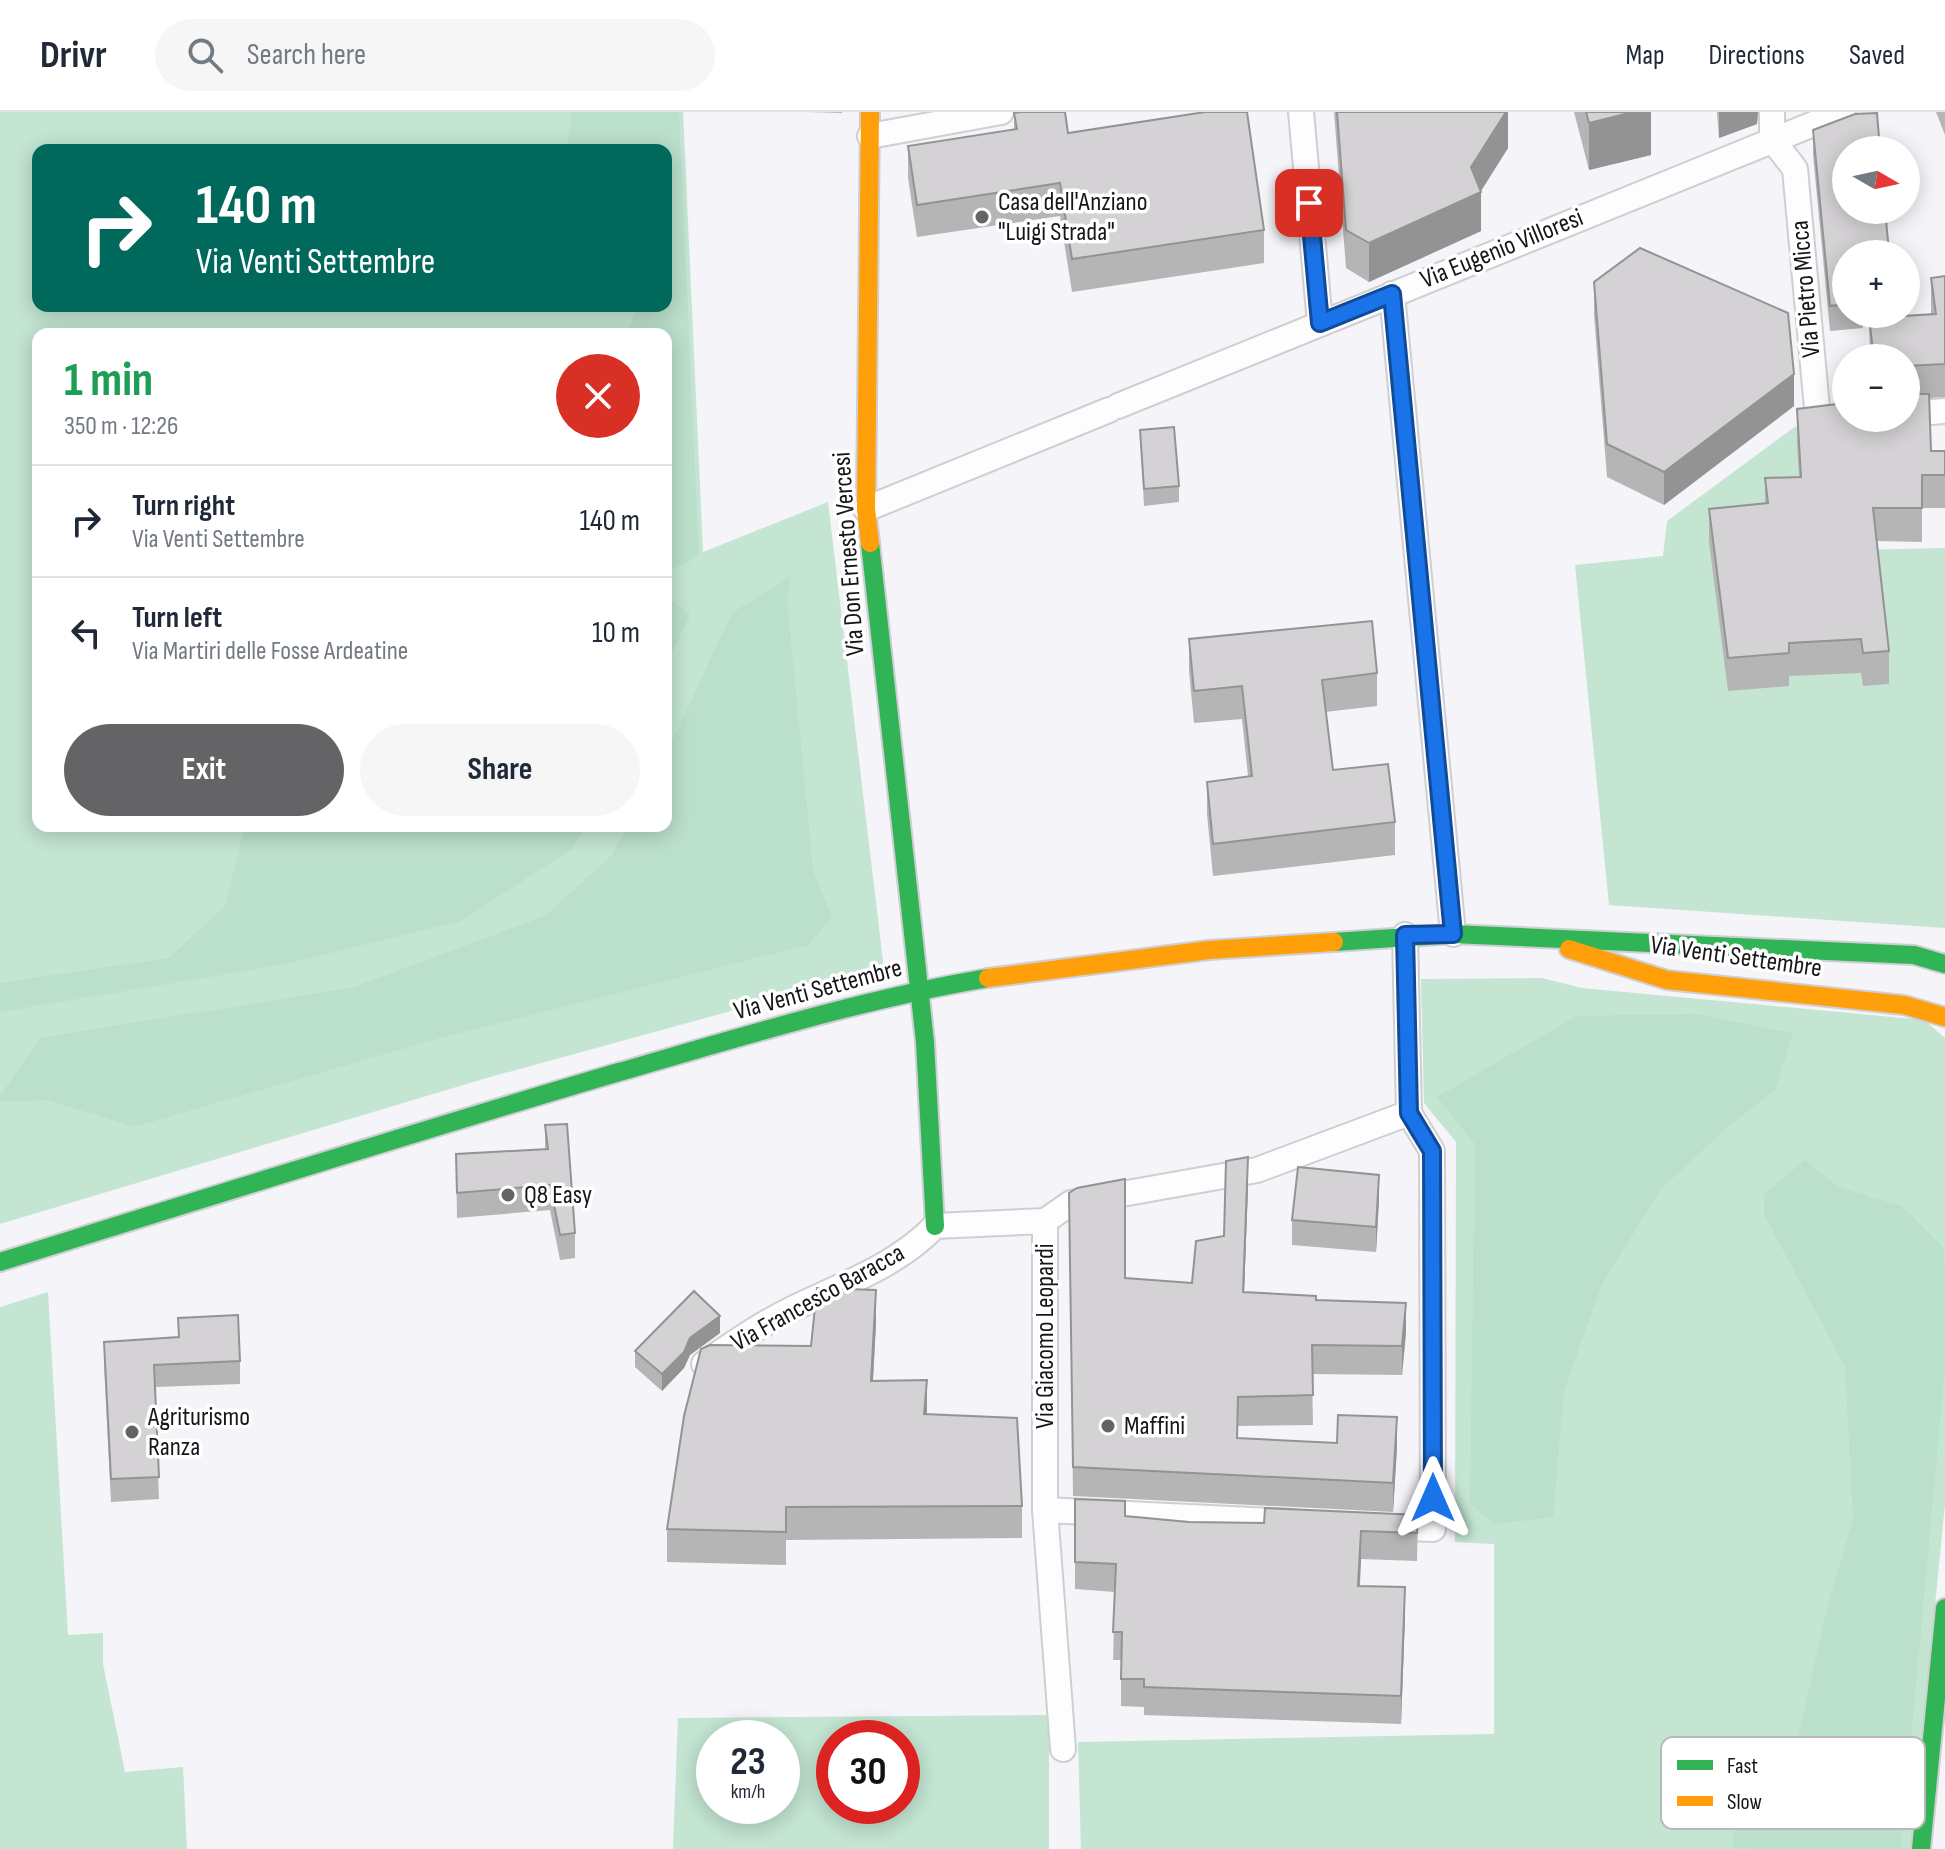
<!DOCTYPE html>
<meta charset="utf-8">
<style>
body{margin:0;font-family:"Sofia Sans Condensed",sans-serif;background:#f6f6f7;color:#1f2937;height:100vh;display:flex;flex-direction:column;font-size:30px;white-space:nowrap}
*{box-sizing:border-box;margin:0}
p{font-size:26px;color:#747a83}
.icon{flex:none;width:44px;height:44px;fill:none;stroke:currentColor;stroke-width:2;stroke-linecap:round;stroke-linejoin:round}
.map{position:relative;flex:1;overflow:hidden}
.details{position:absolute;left:32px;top:216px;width:640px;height:504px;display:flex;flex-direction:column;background:#fff;border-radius:16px;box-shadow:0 4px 20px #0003}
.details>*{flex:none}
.guide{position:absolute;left:32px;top:32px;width:640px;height:168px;border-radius:16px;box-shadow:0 4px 20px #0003;background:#00695c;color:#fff;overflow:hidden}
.needle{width:52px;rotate:99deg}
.fabs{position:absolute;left:1832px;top:24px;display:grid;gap:16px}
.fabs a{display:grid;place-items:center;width:88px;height:88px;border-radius:50%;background:#fff;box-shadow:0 4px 20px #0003;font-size:40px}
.speed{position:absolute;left:696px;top:1608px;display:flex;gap:16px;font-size:40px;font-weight:700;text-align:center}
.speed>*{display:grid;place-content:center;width:104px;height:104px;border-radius:50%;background:#fff;box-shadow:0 4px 20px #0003;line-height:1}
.speed small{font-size:20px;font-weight:400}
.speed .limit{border:12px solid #d22;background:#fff;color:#111}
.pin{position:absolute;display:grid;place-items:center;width:68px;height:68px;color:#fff;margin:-34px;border-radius:16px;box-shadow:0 4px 12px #0006}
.me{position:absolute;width:88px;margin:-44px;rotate:0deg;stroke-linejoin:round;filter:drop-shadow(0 0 6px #0008)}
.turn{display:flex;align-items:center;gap:28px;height:168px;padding:0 32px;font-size:36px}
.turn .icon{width:104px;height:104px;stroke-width:2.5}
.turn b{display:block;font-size:56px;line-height:68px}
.round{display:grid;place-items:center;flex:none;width:84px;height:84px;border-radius:42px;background:#f6f6f7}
.headline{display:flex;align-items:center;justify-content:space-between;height:136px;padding:0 32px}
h1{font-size:48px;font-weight:700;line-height:60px;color:#1e9e55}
.primary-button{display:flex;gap:16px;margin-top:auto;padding:16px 32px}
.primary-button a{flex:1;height:92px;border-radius:48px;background:#646467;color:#fff;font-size:32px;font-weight:700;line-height:92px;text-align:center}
.primary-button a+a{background:#f6f6f7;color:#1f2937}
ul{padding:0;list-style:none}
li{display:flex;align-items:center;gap:24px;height:112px;padding:0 32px;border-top:2px solid #e0e1e3}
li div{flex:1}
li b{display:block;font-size:30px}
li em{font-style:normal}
header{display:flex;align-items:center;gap:48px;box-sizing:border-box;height:112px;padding:0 40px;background:#fff;border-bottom:2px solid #e0e1e3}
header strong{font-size:38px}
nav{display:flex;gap:44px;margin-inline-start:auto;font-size:28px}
.search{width:560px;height:72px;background:#f6f6f7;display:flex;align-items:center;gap:20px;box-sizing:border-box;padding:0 28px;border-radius:44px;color:#747a83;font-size:30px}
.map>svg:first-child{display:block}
.green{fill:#c3e5d2;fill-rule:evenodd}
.forest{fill:#badfca}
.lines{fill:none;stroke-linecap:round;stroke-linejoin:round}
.street-casing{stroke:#cfcfd3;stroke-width:28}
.fast-casing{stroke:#cfcfd3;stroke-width:22}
.slow-casing{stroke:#cfcfd3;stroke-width:22}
.street{stroke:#fdfdfe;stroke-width:24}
.fast{stroke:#30b455;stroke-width:18}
.slow{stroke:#ff9f0a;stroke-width:18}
.wall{fill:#b6b5b6}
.shaded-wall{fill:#949394}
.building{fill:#d4d2d4;stroke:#949394;stroke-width:2}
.route-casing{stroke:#114b97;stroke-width:20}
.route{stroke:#1a73e8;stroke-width:14}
.poi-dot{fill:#646467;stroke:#fff;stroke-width:3}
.labels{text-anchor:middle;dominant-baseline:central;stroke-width:7;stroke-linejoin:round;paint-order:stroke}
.poi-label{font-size:26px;fill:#161619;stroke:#fff;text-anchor:start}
.street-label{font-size:26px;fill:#161619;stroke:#fff}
.key{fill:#fff;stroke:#b9b9ba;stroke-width:2}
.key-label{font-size:22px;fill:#161619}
</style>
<header>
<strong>Drivr</strong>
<div class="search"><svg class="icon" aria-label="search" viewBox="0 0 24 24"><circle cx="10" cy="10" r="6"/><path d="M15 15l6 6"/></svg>Search here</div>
<nav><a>Map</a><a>Directions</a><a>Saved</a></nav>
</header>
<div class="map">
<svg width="1945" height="1737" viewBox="0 0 1945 1737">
<rect width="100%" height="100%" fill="#f4f4f9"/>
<g class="green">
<path d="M0,0H683L703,440L828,390L884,857L483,967L0,1112ZM38,38H666V194H38ZM38,222H666V714H38Z"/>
<path d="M1796,314L1853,438L1945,436V816L1609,793L1575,453L1663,444L1667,409Z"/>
<path d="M1542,866L1582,876L1924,908L1945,926V1392L1911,1737H1081L1078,1630L1494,1622V1432L1455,1430L1456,1030L1424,991L1421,867Z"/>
<path d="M48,1180L68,1523L103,1521V1552L125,1660L183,1655L187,1737H0V1195Z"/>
<path d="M1049,1603V1737H673L678,1606ZM714,1626H782V1694H714ZM834,1626H902V1694H834Z"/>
</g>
<g class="forest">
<path d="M571,0H679L699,444L666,461V222H626L638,194H666V38H567Z"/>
<path d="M791,464L787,487L813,758L832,805L808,833L440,926L134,1015L48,988L0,990V984L40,926L354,875L545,804L611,744L628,714H666V642L732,501Z"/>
<path d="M672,488L690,503L666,554V490Z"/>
<path d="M245,714H585L573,736L461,809L281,853L0,900V871L169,846L225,794Z"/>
<path d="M1696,902L1793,921L1775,978L1731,1012L1661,1077L1602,1172L1564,1279L1553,1405L1494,1412L1470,1392L1475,1032L1437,985L1577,904Z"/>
<path d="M1805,1048L1838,1075L1901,1094L1944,1136L1945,1255L1901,1737L1733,1736L1735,1707L1798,1626L1827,1495L1853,1407L1845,1255L1764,1102V1082Z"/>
</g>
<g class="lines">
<g class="street-casing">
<g id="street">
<path d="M1301,0L1320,211"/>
<path d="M1772,0V27"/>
<path d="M870,24L1001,0"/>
<path d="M1772,27L1795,57L1818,307L1846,306"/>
<path d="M1392,182L1453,822"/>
<path d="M1118,294L1843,0"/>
<path d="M1906,302L1945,299"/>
<path d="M866,397L1109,298"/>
<path d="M1045,1109L1071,1091L1257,1058L1409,1001"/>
<path d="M704,1252C732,1232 761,1212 792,1197C841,1173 897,1154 935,1114L1045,1109V1398L1063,1637"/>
<path d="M1045,1398L1295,1410"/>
<path d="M1387,1415L1433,1417L1432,1039L1409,1001L1405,823"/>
</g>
</g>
<g class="fast-casing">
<g id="fast">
<path d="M870,431L925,930L935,1114"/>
<path d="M1334,830L1453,822L1914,843L1945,852"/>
<path d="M0,1150C206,1086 412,1021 619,960C741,925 863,887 988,866"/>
<path d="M1921,1737L1945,1496"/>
</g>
</g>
<g class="slow-casing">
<g id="slow">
<path d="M870,431L866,397L870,0"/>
<path d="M1569,837L1667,868L1904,893L1945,905"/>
<path d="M988,866L1209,838L1334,830"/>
</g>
</g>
<use href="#street" class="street"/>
<use href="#fast" class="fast"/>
<use href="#slow" class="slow"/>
</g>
<g class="wall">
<path d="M807,0H842V1Z"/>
<path d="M1334,0H1508V36L1481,79V119L1369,170L1346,156Z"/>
<path d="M1574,0H1651V43L1589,58Z"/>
<path d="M1695,0H1758L1757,12L1719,26L1717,0Z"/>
<path d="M1936,0H1945V23Z"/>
<path d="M1014,1L1068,21L1264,118V151L1072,180L1060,104L917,125L908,66V34L1014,18Z"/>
<path d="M1813,18L1885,98L1889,142H1846V202H1863V216L1830,219L1813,43Z"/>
<path d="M1945,164V285L1929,286L1931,339H1945V396H1922V430L1877,429L1889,539V572L1863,574L1861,561L1789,564V574L1728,579L1709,430V397L1765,391V366L1799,365L1797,330V297L1906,306V246H1870L1869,206L1931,203V166Z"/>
<path d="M1594,170L1794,294L1664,393L1607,365L1594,203Z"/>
<path d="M1140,318L1179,374V390L1144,394Z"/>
<path d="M1189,527L1377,561V594L1325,600L1333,658L1395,710V743L1213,764L1207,702V670L1248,664L1242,607L1194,611L1189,559Z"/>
<path d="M545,1013L575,1121V1146L560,1148L550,1098L457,1106L456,1042L545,1037Z"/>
<path d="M1248,1075L1244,1180L1316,1188L1406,1220L1402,1263L1312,1262L1313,1313L1238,1314V1326L1397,1335L1393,1400L1073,1384L1069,1081L1125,1166L1192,1171L1224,1124Z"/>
<path d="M1379,1087L1376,1140L1292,1133V1108Z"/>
<path d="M178,1206L240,1249V1272L155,1275L159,1387L111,1390L104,1252V1230L178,1225Z"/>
<path d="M876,1211L873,1269L927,1302L1022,1394V1426L786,1428V1453L667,1450V1417L811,1234Z"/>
<path d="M720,1221L690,1243L684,1256L662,1279L635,1255V1239Z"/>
<path d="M1075,1387L1125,1404L1189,1410L1264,1411L1418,1403L1417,1449L1361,1447L1360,1474L1405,1503L1401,1612L1144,1603V1595L1121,1594V1548H1113L1115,1480L1075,1477Z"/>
</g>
<g class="shaded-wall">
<path d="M1506,0H1508V36L1479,82L1481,80V119L1369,170V131L1471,55Z"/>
<path d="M1633,0H1651V43L1589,58V11Z"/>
<path d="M1719,0H1758L1757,12L1719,26Z"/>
<path d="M1794,262V294L1664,393V360Z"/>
<path d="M1248,1045V1075L1243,1209V1180Z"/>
<path d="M1379,1063V1087L1376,1140V1115Z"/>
<path d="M876,1178V1211L871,1302V1269Z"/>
<path d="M1406,1191V1220L1402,1263V1234Z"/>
<path d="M720,1204V1221L690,1243L684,1256L662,1279V1262L690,1226Z"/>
<path d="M927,1268V1301L924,1335V1302Z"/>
<path d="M1397,1305V1335L1393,1400V1371Z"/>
<path d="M1361,1419V1447L1358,1501V1474Z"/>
<path d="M1405,1475V1503L1401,1612V1584Z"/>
</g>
<g class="building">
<path d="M1021,0H1065L1068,21L1205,0H1247L1264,118L1072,147L1060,71L917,93L908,34L1017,17L1014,1Z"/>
<path d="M1337,0H1506L1471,55L1481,80L1369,131L1346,118Z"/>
<path d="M1586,0H1633L1589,11Z"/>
<path d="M1877,1L1880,38H1846V98H1885L1889,139L1859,140V142H1846V192L1830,194L1813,18L1855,2Z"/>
<path d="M1640,136L1788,201L1794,262L1664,360L1607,332L1594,170Z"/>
<path d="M1945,164V252L1906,254V246H1874L1869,206L1936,202L1931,166Z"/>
<path d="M1906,282H1929L1931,339H1945V363H1922V396H1873L1889,539L1863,541L1861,527L1789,531V541L1728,546L1709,397L1768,391L1765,366L1801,365L1797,297L1846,291V306H1906Z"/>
<path d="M1174,315L1179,374L1144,377L1140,318Z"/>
<path d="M1372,509L1377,561L1322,568L1333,658L1388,652L1395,710L1213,732L1207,670L1252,664L1242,574L1194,579L1189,527Z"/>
<path d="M567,1012L575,1121L560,1123L550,1073L457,1081L456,1042L548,1037L545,1013Z"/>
<path d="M1248,1045L1243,1180L1316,1184V1188L1406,1191L1402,1234L1312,1233L1313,1283L1238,1285L1237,1326L1337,1331L1338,1303L1397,1305L1393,1371L1073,1355L1069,1081L1077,1076L1125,1067V1166L1192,1171L1196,1129L1224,1124L1226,1049Z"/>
<path d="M1298,1055L1379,1063L1376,1115L1292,1108Z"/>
<path d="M817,1176L876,1178L871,1269L927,1268L924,1302L1017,1306L1022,1394L786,1395V1420L667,1417L684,1304L701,1237L710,1233L811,1234Z"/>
<path d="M694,1179L720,1204L690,1226L684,1240L662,1262L635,1239Z"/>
<path d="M238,1203L240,1249L154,1253L159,1365L111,1367L104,1230L179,1225L178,1206Z"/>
<path d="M1075,1387L1125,1389V1404L1189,1410L1264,1411L1265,1396L1418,1403L1417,1421L1361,1419L1358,1474L1405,1475L1401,1584L1144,1575V1567H1121L1122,1520H1113L1116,1452L1075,1450Z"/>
</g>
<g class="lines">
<g class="route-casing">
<path id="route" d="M1309,91L1320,211L1392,182L1453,822L1405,823L1409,1001L1432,1039L1433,1386"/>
</g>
<use href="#route" class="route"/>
</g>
<g class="poi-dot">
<circle cx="982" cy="105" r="8"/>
<circle cx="508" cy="1083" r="8"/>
<circle cx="1108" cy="1314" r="8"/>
<circle cx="132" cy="1320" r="8"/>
</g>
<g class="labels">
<g class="poi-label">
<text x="998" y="90">Casa dell'Anziano<tspan x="998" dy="30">"Luigi Strada"</tspan></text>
<text x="524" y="1083">Q8 Easy</text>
<text x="148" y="1305">Agriturismo<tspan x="148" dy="30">Ranza</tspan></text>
<text x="1124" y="1314">Maffini</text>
</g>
<g class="street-label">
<text transform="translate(1502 137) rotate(-22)">Via Eugenio Villoresi</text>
<text transform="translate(1806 177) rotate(-95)">Via Pietro Micca</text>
<text transform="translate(849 442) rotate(-94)">Via Don Ernesto Vercesi</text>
<text transform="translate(1736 845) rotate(8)">Via Venti Settembre</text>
<text transform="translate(818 878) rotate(-15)">Via Venti Settembre</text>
<text transform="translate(818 1186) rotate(-29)">Via Francesco Baracca</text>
<text transform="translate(1045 1224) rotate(-90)">Via Giacomo Leopardi</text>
</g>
</g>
<rect x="1661" y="1625" width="264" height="92" rx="12" class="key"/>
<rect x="1677" y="1648" width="36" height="10" fill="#30b455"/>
<rect x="1677" y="1684" width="36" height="10" fill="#ff9f0a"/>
<g class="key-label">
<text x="1727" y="1661">Fast</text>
<text x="1727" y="1697">Slow</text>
</g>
</svg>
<div class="fabs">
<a><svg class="needle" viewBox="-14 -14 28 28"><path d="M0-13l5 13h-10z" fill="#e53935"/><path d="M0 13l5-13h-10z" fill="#747a83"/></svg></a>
<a>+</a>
<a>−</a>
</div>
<div class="speed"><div>23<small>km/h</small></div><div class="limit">30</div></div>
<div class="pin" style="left:1309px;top:91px;background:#d93025"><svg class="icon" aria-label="arrive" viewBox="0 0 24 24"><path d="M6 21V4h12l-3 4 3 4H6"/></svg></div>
<svg class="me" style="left:1433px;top:1386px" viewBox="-20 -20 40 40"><path d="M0-17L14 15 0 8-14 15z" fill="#1a73e8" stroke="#fff" stroke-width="4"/></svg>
<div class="guide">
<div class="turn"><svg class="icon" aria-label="right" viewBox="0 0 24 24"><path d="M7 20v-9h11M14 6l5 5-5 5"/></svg><div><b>140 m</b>Via Venti Settembre</div></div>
</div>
<section class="details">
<div class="headline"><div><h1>1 min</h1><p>350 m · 12:26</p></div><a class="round" style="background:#d93025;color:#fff"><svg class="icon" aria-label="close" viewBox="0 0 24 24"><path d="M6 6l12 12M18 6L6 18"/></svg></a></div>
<ul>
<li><svg class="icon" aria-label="right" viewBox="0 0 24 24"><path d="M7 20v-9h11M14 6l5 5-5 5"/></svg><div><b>Turn right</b><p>Via Venti Settembre</p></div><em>140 m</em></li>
<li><svg class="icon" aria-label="left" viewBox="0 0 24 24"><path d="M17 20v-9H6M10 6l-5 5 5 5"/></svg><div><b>Turn left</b><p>Via Martiri delle Fosse Ardeatine</p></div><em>10 m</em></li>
</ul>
<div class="primary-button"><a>Exit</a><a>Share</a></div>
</section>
</div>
